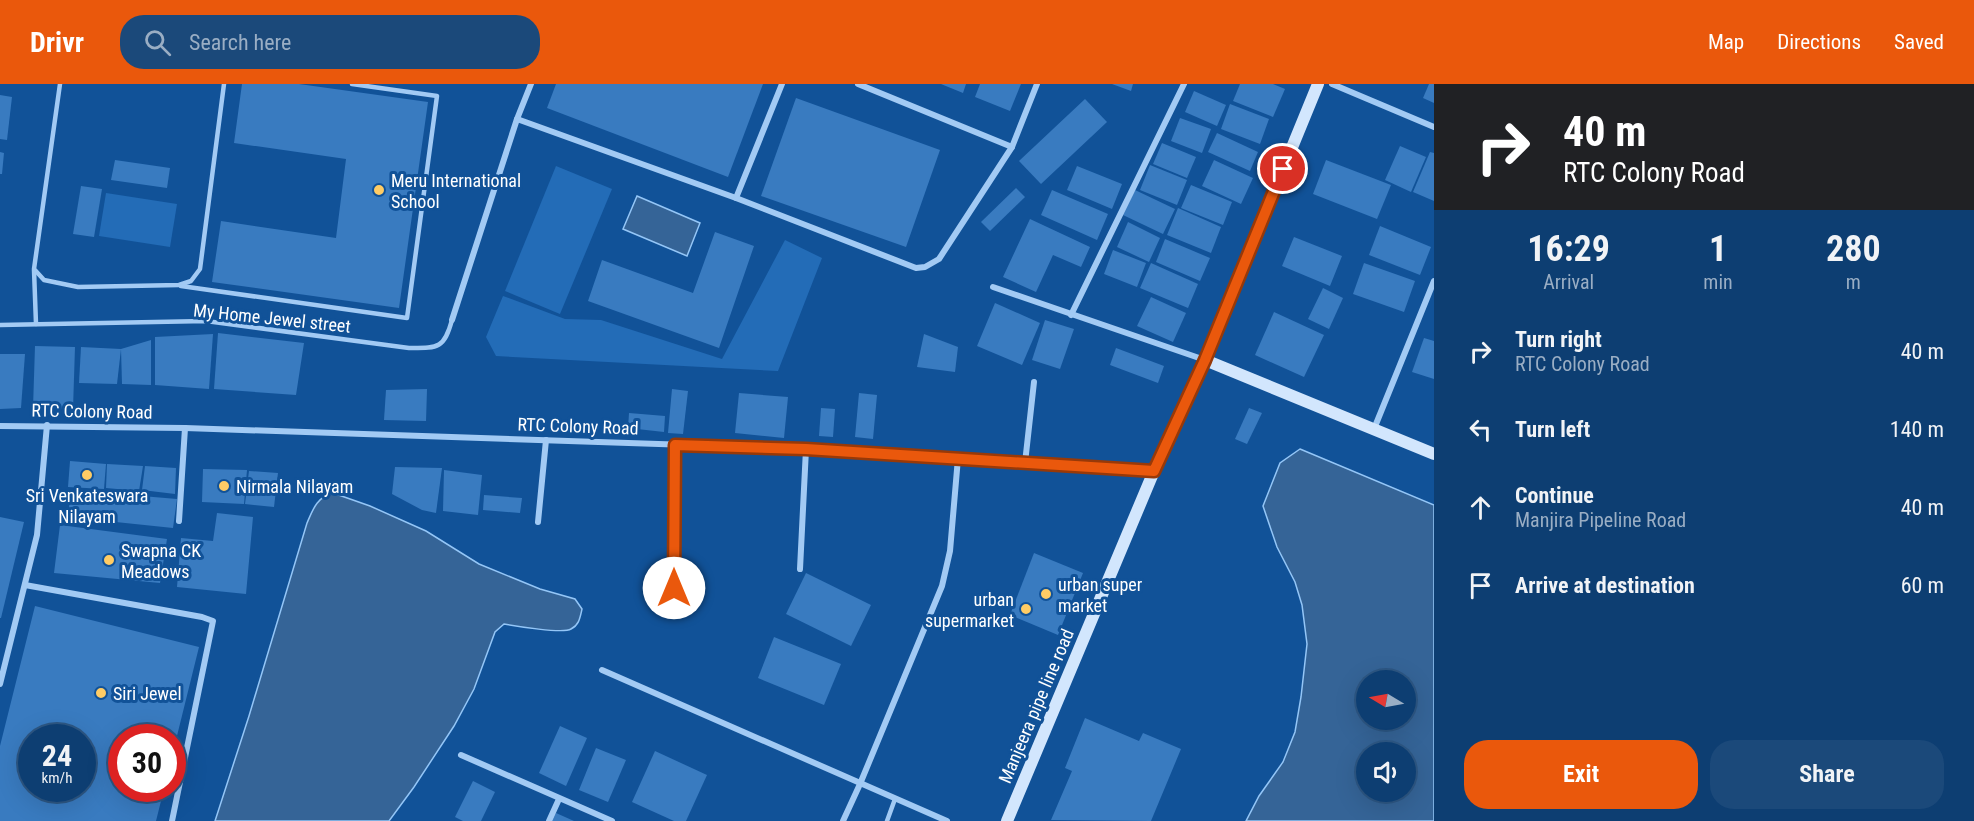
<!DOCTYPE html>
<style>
body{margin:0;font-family:"Roboto Condensed",sans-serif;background:#1b497a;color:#f1f3f6;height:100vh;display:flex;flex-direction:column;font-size:22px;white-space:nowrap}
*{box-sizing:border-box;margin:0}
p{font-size:20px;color:#9aaec4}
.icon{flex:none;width:33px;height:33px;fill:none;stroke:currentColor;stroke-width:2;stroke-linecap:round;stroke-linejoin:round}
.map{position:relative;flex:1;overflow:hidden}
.panel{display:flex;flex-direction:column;background:#0d3e72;width:540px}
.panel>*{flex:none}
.banner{background:#202124;color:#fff;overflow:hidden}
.needle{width:39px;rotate:280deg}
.buttons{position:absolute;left:1356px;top:586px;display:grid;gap:12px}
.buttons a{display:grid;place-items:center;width:60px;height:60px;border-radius:50%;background:#0d3e72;box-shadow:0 6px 24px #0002,0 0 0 2px #2d5784;font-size:30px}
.speed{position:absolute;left:18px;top:640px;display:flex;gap:12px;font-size:30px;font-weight:700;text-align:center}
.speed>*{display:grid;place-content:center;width:78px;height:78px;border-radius:50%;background:#0d3e72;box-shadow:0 6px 24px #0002,0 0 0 2px #2d5784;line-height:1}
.speed small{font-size:15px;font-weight:400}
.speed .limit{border:9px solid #d22;background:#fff;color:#111}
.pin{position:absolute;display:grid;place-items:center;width:51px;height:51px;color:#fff;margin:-26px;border:3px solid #fff;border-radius:50%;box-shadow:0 2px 6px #0007}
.me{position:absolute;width:66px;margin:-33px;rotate:0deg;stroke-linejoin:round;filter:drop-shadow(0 0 4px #0008)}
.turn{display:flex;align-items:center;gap:21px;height:126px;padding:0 30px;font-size:27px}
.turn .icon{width:78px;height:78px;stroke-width:2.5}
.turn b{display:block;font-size:42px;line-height:51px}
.eta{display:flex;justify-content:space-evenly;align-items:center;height:102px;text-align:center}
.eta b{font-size:36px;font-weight:700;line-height:42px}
.button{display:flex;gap:12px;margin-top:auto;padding:12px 30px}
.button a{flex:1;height:69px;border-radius:24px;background:#ea580c;color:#fff;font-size:24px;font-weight:700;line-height:69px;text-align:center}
.button a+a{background:#1b497a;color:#f1f3f6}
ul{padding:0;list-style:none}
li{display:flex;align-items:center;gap:18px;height:78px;padding:0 30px}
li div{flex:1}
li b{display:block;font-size:22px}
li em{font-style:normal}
header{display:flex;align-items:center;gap:36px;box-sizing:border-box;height:84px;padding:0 30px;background:#ea580c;color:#fff}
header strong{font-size:28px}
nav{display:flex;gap:33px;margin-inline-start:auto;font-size:21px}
.search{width:420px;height:54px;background:#1b497a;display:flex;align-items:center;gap:15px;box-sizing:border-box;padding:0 21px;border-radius:24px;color:#9aaec4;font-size:22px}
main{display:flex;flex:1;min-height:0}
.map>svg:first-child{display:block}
.green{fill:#236cb7}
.water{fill:#356497;stroke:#94c6f7;stroke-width:1.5;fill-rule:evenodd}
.building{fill:#397bc0;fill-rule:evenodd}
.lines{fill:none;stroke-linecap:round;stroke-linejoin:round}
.lane{stroke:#a2caf4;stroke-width:4.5}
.street{stroke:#a2caf4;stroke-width:6}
.secondary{stroke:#d2e6fd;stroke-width:12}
.route-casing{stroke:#983908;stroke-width:15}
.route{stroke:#ea580c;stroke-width:10}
.poi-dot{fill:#ffcc65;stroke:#115298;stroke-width:2}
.labels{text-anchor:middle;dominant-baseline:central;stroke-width:6;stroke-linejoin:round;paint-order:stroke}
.poi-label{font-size:18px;fill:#fff;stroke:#115298;text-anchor:start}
.street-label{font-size:18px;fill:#fff;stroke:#115298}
</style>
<header>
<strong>Drivr</strong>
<div class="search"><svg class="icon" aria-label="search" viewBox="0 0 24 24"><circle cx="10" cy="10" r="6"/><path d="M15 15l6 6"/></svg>Search here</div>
<nav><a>Map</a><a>Directions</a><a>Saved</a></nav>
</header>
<main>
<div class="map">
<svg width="1434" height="737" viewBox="0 0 1434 737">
<rect width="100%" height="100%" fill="#115298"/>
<g class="green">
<path d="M556,82L612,105L560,230L505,207Z"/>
<path d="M106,109L177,120L170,163L99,152Z"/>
<path d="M785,156L822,174L778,287L496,272L486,253L503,212L565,235L601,236L722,275Z"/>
</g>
<g class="water">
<path d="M637,112L700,139L687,172L623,145Z"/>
<path d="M1300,365L1434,421V737H1246L1259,712L1283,678L1295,648L1301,613L1307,560L1302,521L1295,498L1277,463L1263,422L1280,379ZM1366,597H1406V636H1366ZM1366,669H1406V708H1366Z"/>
<path d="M333,409L370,422L426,447L479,480L540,505L575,515L582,525C580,534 579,541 571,545C563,550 515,542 504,540L495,548L474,605L454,642L414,703L389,737H215L249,632L307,439C313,425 317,413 333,409Z"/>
</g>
<g class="building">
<path d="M242,0H299L428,18L399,224L212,198L221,137L336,154L346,75L234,59Z"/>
<path d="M556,0H763L728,93L547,24Z"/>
<path d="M941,0H966L963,9Z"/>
<path d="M980,0H1021L1010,27L975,13Z"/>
<path d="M1112,0H1133L1131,7Z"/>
<path d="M1240,0H1273L1285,5L1273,33L1233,17Z"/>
<path d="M1429,0H1434V19L1423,14Z"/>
<path d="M1194,7L1226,21L1217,42L1185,28Z"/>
<path d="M0,11L12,13L7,56L0,55Z"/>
<path d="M796,14L940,66L906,163L761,112Z"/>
<path d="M1085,15L1107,38L1041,100L1019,77Z"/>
<path d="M1230,20L1269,35L1260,60L1221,45Z"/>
<path d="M1180,34L1211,45L1202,69L1171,57Z"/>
<path d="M1217,49L1258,68L1250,87L1208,68Z"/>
<path d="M1162,59L1196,73L1187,94L1153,80Z"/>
<path d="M1400,62L1426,73L1411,108L1385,96Z"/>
<path d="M0,68L4,69L2,90H0Z"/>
<path d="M1430,68L1434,69V117L1413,108Z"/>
<path d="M115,76L170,84L167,104L111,96Z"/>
<path d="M1214,76L1253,94L1241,120L1202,102Z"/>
<path d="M1326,76L1391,101L1377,135L1313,110Z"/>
<path d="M1150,81L1187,96L1177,121L1140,106Z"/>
<path d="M1077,82L1122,100L1112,125L1067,106Z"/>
<path d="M1191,101L1232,118L1223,141L1181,124Z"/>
<path d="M81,102L102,105L94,153L73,150Z"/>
<path d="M1016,104L1025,113L990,147L981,138Z"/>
<path d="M1052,106L1108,130L1097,156L1041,131Z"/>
<path d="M1135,106L1175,125L1163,150L1123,131Z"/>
<path d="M1178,124L1221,143L1211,169L1167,151Z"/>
<path d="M1030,135L1090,163L1081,183L1053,171L1036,208L1003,193Z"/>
<path d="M1128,138L1160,154L1149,178L1117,163Z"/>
<path d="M1380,142L1431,163L1420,191L1369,171Z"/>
<path d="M715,148L754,162L719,264L588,217L602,176L693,209Z"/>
<path d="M1294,153L1342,172L1330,202L1282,182Z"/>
<path d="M1165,155L1210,174L1200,197L1156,178Z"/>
<path d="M1113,166L1146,179L1137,203L1104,190Z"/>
<path d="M1151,179L1198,200L1188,224L1140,204Z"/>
<path d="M1364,179L1415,197L1404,228L1353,210Z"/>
<path d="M1323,204L1343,214L1329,245L1308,235Z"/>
<path d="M1151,213L1186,229L1173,258L1137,242Z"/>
<path d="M995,219L1040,239L1022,281L977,262Z"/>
<path d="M1274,228L1324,251L1304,293L1255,271Z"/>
<path d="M1045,236L1074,245L1060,285L1032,276Z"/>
<path d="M218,249L304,259L296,311L214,305Z"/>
<path d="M213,250L209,305L155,301V253Z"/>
<path d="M924,250L958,263L955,288L917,283Z"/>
<path d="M1424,254L1434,257V295L1412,288Z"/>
<path d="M151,256V301L122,300L121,265Z"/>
<path d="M35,262L75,263L73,325L33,324Z"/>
<path d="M81,263L121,265L117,300L79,299Z"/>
<path d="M1116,264L1164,282L1158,299L1110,281Z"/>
<path d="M0,270H25L21,324L0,325Z"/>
<path d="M427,305L426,337L384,336L386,306Z"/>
<path d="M672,305L688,307L683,350L668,349Z"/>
<path d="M739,309L788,313L784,354L735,349Z"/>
<path d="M859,309L877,311L873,355L855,353Z"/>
<path d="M821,324L835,325L833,353L819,352Z"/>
<path d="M1249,324L1262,329L1247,360L1235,355Z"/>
<path d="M629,329L665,332L664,348L628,344Z"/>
<path d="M70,377L106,380L104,405L68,403Z"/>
<path d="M107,380L143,382L139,407L106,404Z"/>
<path d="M145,382L176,384L175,410L142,406Z"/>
<path d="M395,383L442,384L436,429L422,426L392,410Z"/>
<path d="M203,385L247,386L244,420L202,418Z"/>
<path d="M444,386L482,391L478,431L443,427Z"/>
<path d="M249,387L278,389L274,423L245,420Z"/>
<path d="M71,406L177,415L173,444L68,433Z"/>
<path d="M484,411L522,414L520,429L483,426Z"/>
<path d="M217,429L253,433L246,510L177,503L181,454L213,457Z"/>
<path d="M0,433L24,438L1,534H0Z"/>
<path d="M60,441L167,455L160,499L54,489Z"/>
<path d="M1034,469L1083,489L1058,551L1010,531Z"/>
<path d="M806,489L871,521L851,562L786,530Z"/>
<path d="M35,522L199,563L173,668L172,654H122V705H164L156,737H0V662ZM32,654H82V705H32Z"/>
<path d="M774,553L841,580L824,621L758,594Z"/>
<path d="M1085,634L1139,657L1143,649L1181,665L1151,737L1051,736L1072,687L1065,684Z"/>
<path d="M560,642L587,654L566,702L539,689Z"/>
<path d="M596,664L626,676L608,718L579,706Z"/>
<path d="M655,667L707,691L686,737H674L632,718Z"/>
<path d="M473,697L495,708L481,737H463L455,733Z"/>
<path d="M556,729L574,737H552Z"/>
</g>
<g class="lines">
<g class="lane">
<path d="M60,0L34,185L44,196L78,203L179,201L191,197L200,185L224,0"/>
<path d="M34,186L36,240"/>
<path d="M181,202L407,234L437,12L352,0"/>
<path d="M0,241L206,237L409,264C438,264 444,265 452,236"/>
<path d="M887,737L895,715"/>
</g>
<g class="street">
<path d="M858,0L1012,63"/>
<path d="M1332,0L1434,43"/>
<path d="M517,35L736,114L916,184L925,183L939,175L1012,63L1037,0"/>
<path d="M736,114L782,0"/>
<path d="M993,203L1205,276"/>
<path d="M1071,231L1184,0"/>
<path d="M452,236L517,35L531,0"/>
<path d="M0,342L185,344L806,365L1154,387"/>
<path d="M1374,345L1434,197"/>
<path d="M1025,379L1034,298"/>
<path d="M179,437L185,344"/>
<path d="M538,438L546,356"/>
<path d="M800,485L806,365"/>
<path d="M25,501L202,533L213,537L172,737"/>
<path d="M674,504L675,361"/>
<path d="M602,586L947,737"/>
<path d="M0,600L37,451L47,341"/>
<path d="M461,671L612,737"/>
<path d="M549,737L559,715"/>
<path d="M843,737L860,700L942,502L950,467L958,374"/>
</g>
<g class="secondary">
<path d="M1205,276L1434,370"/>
<path d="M1007,737L1154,387L1205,276L1318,0"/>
</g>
</g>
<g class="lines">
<g class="route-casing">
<path id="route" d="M674,504L675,361L806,365L1154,387L1205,276L1283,85"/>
</g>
<use href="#route" class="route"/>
</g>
<g class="poi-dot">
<circle cx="379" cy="106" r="6"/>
<circle cx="87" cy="391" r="6"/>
<circle cx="224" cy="402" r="6"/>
<circle cx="109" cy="476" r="6"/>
<circle cx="1046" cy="510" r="6"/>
<circle cx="1026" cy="525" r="6"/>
<circle cx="101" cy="609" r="6"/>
</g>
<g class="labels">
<g class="poi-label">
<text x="391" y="96">Meru International<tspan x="391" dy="21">School</tspan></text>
<text x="236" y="402">Nirmala Nilayam</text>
<text x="87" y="411" text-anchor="middle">Sri Venkateswara<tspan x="87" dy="21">Nilayam</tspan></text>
<text x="121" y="466">Swapna CK<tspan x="121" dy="21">Meadows</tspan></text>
<text x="1058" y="500">urban super<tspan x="1058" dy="21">market</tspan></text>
<text x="1014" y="515" text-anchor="end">urban<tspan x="1014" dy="21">supermarket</tspan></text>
<text x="113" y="609">Siri Jewel</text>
</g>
<g class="street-label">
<text transform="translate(272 234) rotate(6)">My Home Jewel street</text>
<text transform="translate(92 327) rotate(1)">RTC Colony Road</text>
<text transform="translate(578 342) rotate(2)">RTC Colony Road</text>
<text transform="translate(1036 622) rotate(-67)">Manjeera pipe line road</text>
</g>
</g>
</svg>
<div class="buttons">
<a><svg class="needle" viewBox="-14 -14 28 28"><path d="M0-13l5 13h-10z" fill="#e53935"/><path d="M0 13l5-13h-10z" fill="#9aaec4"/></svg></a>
<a><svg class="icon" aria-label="sound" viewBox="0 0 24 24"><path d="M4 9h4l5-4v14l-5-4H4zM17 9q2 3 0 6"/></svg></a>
</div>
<div class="speed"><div>24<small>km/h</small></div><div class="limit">30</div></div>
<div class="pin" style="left:1283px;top:85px;background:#d93025"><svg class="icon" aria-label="arrive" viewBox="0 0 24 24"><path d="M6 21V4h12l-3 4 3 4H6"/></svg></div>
<svg class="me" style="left:674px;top:504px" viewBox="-20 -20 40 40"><circle r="19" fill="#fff"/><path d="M0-13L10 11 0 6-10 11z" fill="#ea580c"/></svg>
</div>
<section class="panel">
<div class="banner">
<div class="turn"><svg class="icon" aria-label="right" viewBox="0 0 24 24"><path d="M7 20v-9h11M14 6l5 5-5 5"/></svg><div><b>40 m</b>RTC Colony Road</div></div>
</div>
<div class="eta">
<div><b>16:29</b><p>Arrival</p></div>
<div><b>1</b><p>min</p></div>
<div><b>280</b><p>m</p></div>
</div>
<ul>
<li><svg class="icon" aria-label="right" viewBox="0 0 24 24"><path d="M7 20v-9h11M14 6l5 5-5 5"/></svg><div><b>Turn right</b><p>RTC Colony Road</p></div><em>40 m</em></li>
<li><svg class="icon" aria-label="left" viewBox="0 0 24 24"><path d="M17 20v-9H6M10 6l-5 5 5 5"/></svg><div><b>Turn left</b></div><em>140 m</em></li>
<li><svg class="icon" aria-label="ahead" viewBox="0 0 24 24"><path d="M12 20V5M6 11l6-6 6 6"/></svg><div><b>Continue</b><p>Manjira Pipeline Road</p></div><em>40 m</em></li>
<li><svg class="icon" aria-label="arrive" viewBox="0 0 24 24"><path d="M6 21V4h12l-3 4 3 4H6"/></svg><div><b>Arrive at destination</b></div><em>60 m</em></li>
</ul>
<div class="button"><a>Exit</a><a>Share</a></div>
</section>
</main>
